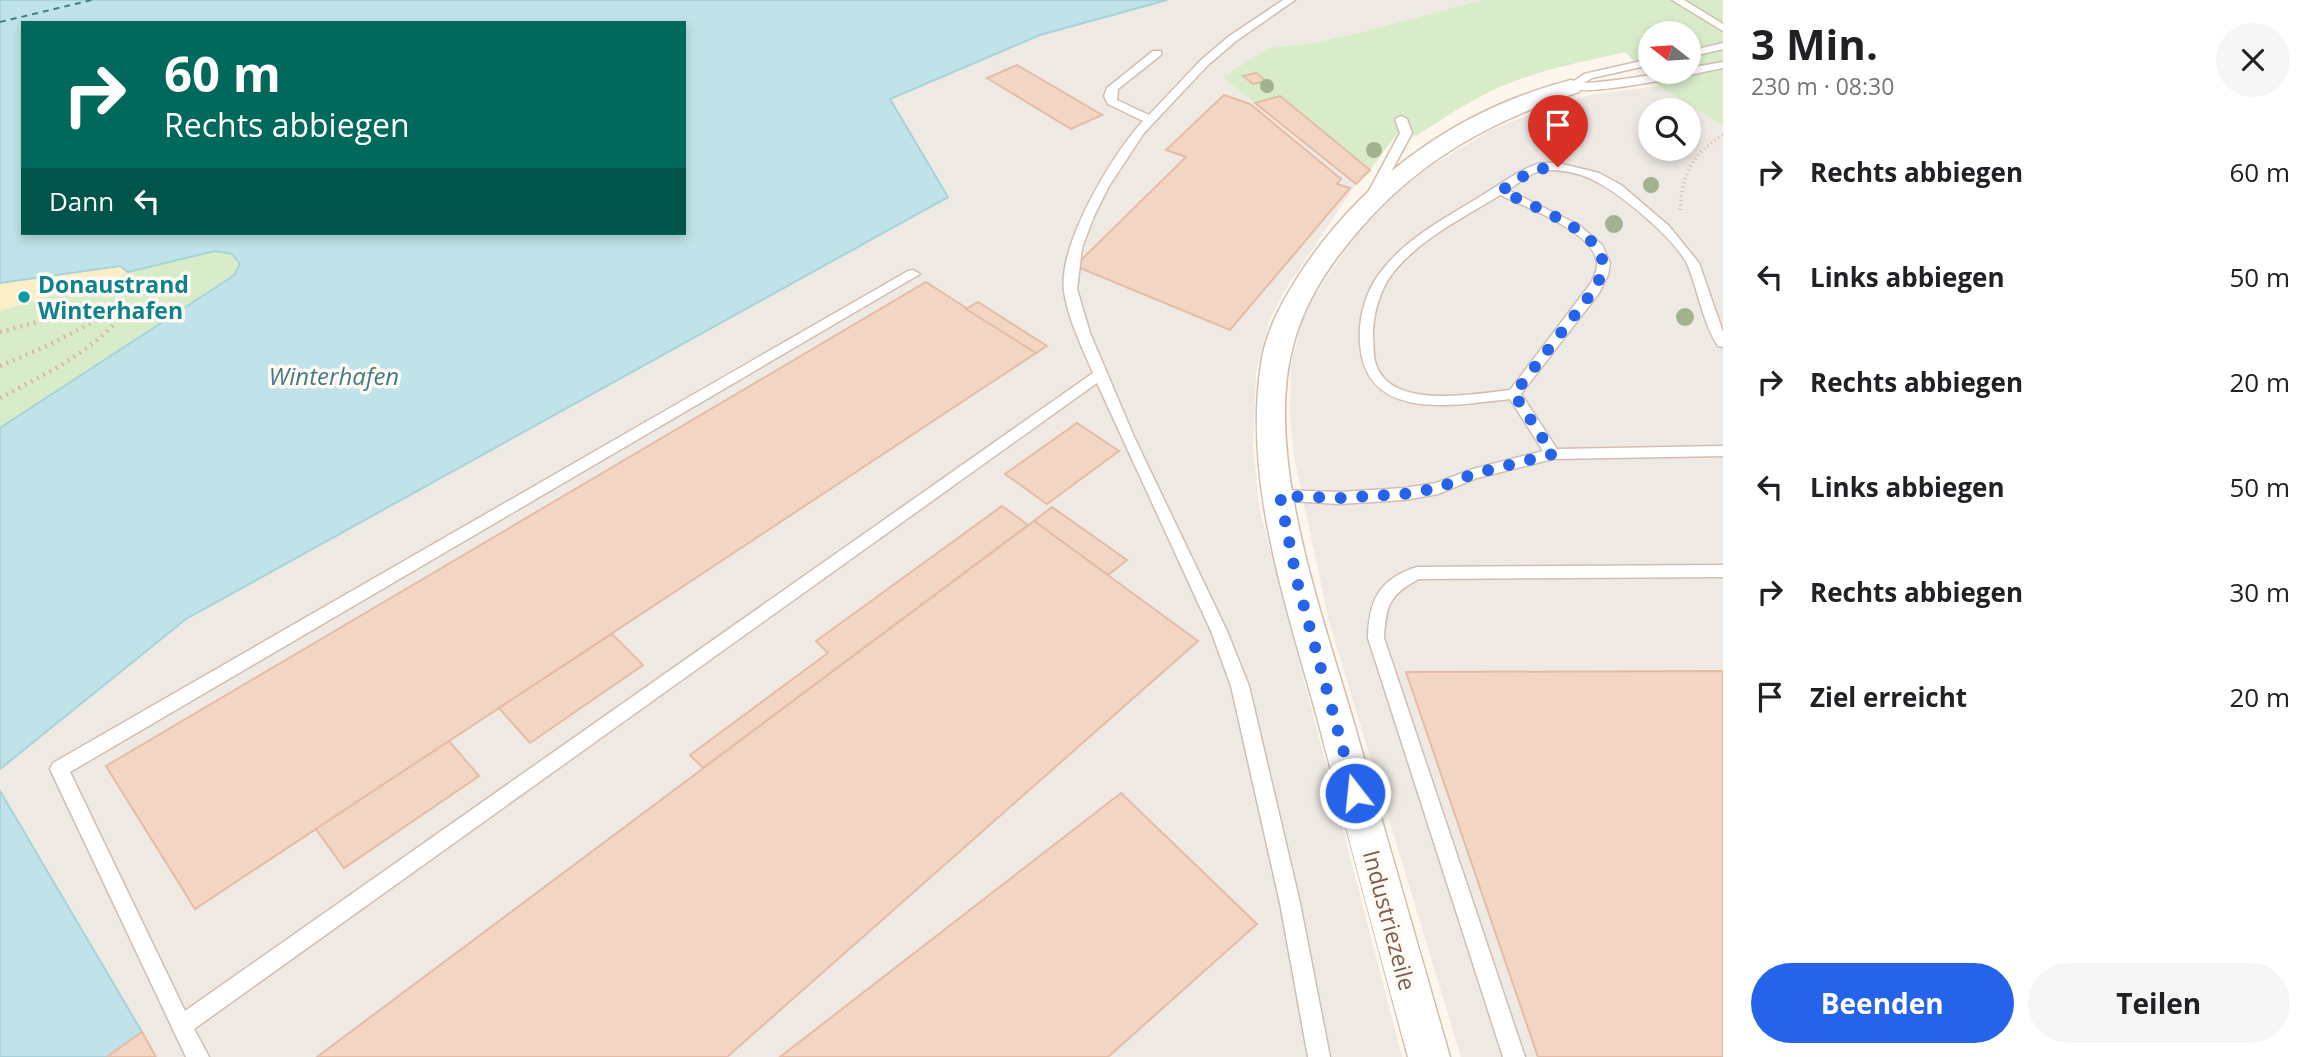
<!DOCTYPE html>
<html lang="de">
<meta charset="utf-8">
<style>
body{margin:0;font-family:"Open Sans",sans-serif;background:#f6f6f6;color:#202124;height:100vh;display:flex;flex-direction:column;font-size:26px;white-space:nowrap}
*{box-sizing:border-box;margin:0}
p{font-size:23px;color:#757577}
.icon{flex:none;width:38px;height:38px;fill:none;stroke:currentColor;stroke-width:2;stroke-linecap:round;stroke-linejoin:round}
.map{position:relative;flex:1;overflow:hidden}
.details{display:flex;flex-direction:column;background:#fff;width:595px}
.details>*{flex:none}
.guide{position:absolute;left:21px;top:21px;width:665px;height:214px;border-radius:0px;box-shadow:0 4px 10px #0003;background:#00695c;color:#fff;overflow:hidden}
.needle{width:46px;rotate:287deg}
.tools{position:absolute;left:1638px;top:21px;display:grid;gap:14px}
.tools a{display:grid;place-items:center;width:63px;height:63px;border-radius:50%;background:#fff;box-shadow:0 4px 10px #0003;font-size:35px}
.pin{position:absolute;display:grid;place-items:center;width:60px;height:60px;color:#fff;margin:-72px -30px;border-radius:50% 50% 50% 0;rotate:-45deg;box-shadow:0 0 7px #0007}
.pin .icon{rotate:45deg}
.me{position:absolute;width:77px;margin:-38px;rotate:344deg;stroke-linejoin:round;filter:drop-shadow(0 0 5px #0008)}
.turn{display:flex;align-items:center;gap:24px;height:147px;padding:0 28px;font-size:32px}
.turn .icon{width:91px;height:91px;stroke-width:2.5}
.turn b{display:block;font-size:49px;line-height:60px}
.then{display:flex;align-items:center;height:66px;padding:0 28px;background:#0003;gap:14px;font-size:26px}
.round{display:grid;place-items:center;flex:none;width:74px;height:74px;border-radius:37px;background:#f6f6f6}
.head{display:flex;align-items:center;justify-content:space-between;height:119px;padding:0 28px}
h1{font-size:42px;font-weight:700;line-height:52px}
.primary-button{display:flex;gap:14px;margin-top:auto;padding:14px 28px}
.primary-button a{flex:1;height:80px;border-radius:42px;background:#2563eb;color:#fff;font-size:28px;font-weight:700;line-height:80px;text-align:center}
.primary-button a+a{background:#f6f6f6;color:#202124}
ul{padding:0;list-style:none}
li{display:flex;align-items:center;gap:21px;height:105px;padding:0 28px}
li div{flex:1}
li b{display:block;font-size:26px}
li em{font-style:normal}
main{display:flex;flex:1;min-height:0}
.map>svg:first-child{display:block}
.industrial{fill:#efe9e4;fill-rule:evenodd}
.green{fill:#d8ecc9;fill-rule:evenodd}
.sand{fill:#fcefc7}
.water{fill:#bfe3e8;stroke:#a5d3da;stroke-width:2;fill-rule:evenodd}
.lines{fill:none;stroke-linecap:round;stroke-linejoin:round}
.ferry{stroke:#437c86;stroke-width:2;stroke-dasharray:6 5;stroke-linecap:butt}
.building{fill:#f3d5c3;stroke:#e6bba3;stroke-width:2}
.lane-casing{stroke:#d1beb0;stroke-width:3}
.street-casing{stroke:#d1beb0;stroke-width:3}
.path-far1{stroke:#d9b8a5;stroke-width:3.5;stroke-dasharray:1 3.5;stroke-linecap:butt}
.path{stroke:#d9b8a5;stroke-width:4.5;stroke-dasharray:2 5;stroke-linecap:butt}
.lane{fill:#fff;fill-rule:evenodd}
.street{fill:#fff;fill-rule:evenodd}
.tree{fill:#a0b28e}
.route{stroke:#2563eb;stroke-width:12;stroke-dasharray:0 21.6}
.culture-dot{fill:#0f9aa8;stroke:#fffaf3;stroke-width:2.5}
.labels{text-anchor:middle;dominant-baseline:central;stroke-width:7;stroke-linejoin:round;paint-order:stroke}
.culture-label{font-size:23px;font-weight:bold;fill:#0d838f;stroke:#fffaf3;text-anchor:start}
.street-label{font-size:23px;fill:#7a5c4d;stroke:#fffaf3}
.water-label{font-size:24px;font-style:italic;fill:#437c86;stroke:#fffaf3}
</style>
<main>
<div class="map">
<svg width="1723" height="1057" viewBox="0 0 1723 1057">
<rect width="100%" height="100%" fill="#fdf6ec"/>
<g class="industrial">
<path d="M1167,0H1482L1358,33L1313,43L1268,48L1223,77L1356,184L1285,290L1269,321L1256,373L1253,446L1259,507L1402,1057H108L142,1031L0,791V769L186,619L948,196L889,99L1040,35Z"/>
<path d="M1659,86L1723,126V1057H1461L1329,621L1294,457L1290,415L1291,364L1301,324L1313,299L1349,244L1391,195L1436,163L1491,130L1543,109L1591,95ZM1650,110H1689V149H1650Z"/>
</g>
<g class="green">
<path d="M1482,0H1723V126L1659,86L1625,52C1578,63 1528,72 1485,94C1461,106 1439,122 1416,136L1399,131L1370,170L1281,96L1255,103L1223,77L1268,48L1313,43L1358,33ZM1650,33H1689V72H1650Z"/>
<path d="M215,251C225,252 237,252 240,264L235,274L0,428V283L120,266L128,272Z"/>
</g>
<path class="sand" d="M113,265L125,266L126,274L0,311V283Z"/>
<g class="water">
<path d="M0,0H1167L1040,35L890,99L948,197L186,619L0,769V428L227,280L235,274L240,264L232,254L215,251L128,272L120,266L0,283ZM23,23H684V233H23Z"/>
<path d="M0,791L142,1032L108,1057H0Z"/>
</g>
<g class="lines">
<path class="ferry" d="M0,22L92,0"/>
</g>
<g class="building">
<path d="M1017,65L1102,115L1071,129L987,78Z"/>
<path d="M1256,73L1266,81L1253,84L1243,76Z"/>
<path d="M1224,95L1250,104L1341,179L1337,184L1350,188L1230,330L1075,266L1186,157L1166,150Z"/>
<path d="M1280,96L1370,170L1356,184L1255,103Z"/>
<path d="M926,282L1036,353L195,909L106,766Z"/>
<path d="M978,302L1047,346L1036,353L966,309Z"/>
<path d="M1077,423L1119,451L1047,504L1005,474Z"/>
<path d="M1002,506L1028,525L703,768L690,755L828,653L816,641Z"/>
<path d="M1052,507L1127,560L1108,575L1034,521Z"/>
<path d="M1034,521L1198,641L727,1057H317Z"/>
<path d="M612,634L643,665L530,743L499,708Z"/>
<path d="M1723,671V1057H1538L1406,672Z"/>
<path d="M449,741L479,776L344,868L316,829Z"/>
<path d="M1121,793L1257,924L1108,1057H780Z"/>
<path d="M142,1032L156,1057H108V1056Z"/>
</g>
<g class="lines">
<g class="lane-casing">
<g id="lane">
<path d="M1283,0H1295L1236,41L1208,65L1144,133L1109,186L1094,216L1082,248L1077,289L1090,333L1135,439L1227,631L1249,686L1300,903L1330,1057H1308L1280,903L1231,686L1211,631L1097,383L194,1029L209,1057H186L50,769L53,763L908,271L913,270L920,274L70,772L185,1011L1093,373C1082,347 1068,319 1064,291C1058,245 1112,154 1143,121L1108,104L1104,96L1107,88L1153,51H1161V55L1118,89L1117,100L1149,115L1200,61L1228,37Z"/>
<path d="M1672,0H1684L1723,24V31Z"/>
<path d="M1723,43V49L1689,57V51Z"/>
<path d="M1650,59V65L1592,78L1584,83C1620,82 1653,72 1689,72V68L1723,62V68C1697,73 1583,99 1566,87L1584,74Z"/>
<path d="M1401,116L1407,119L1412,133L1377,198L1371,202L1367,201L1365,198L1400,133L1395,119Z"/>
<path d="M1541,163H1558L1599,173L1621,185L1669,226L1699,263L1723,332V347L1718,346C1702,321 1699,293 1688,266C1677,240 1619,192 1593,180C1579,173 1556,168 1541,171C1529,173 1518,184 1508,190L1579,225L1602,245L1610,263L1608,275L1599,293L1521,394L1557,449L1723,446V456L1553,459L1477,478L1438,494L1404,500L1339,504L1275,500L1272,496L1275,492L1280,490L1339,492L1404,488L1436,483L1473,469L1543,451L1510,399C1454,405 1365,423 1360,343C1358,318 1366,289 1383,269C1408,237 1447,217 1481,196C1500,185 1519,169 1541,163ZM1500,195C1525,207 1593,231 1597,262C1598,269 1594,276 1591,283L1510,390C1473,394 1387,411 1375,361C1373,354 1374,346 1373,339C1372,318 1379,291 1392,274C1419,239 1463,218 1500,195Z"/>
<path d="M1723,565V577L1419,579C1389,595 1386,605 1384,638L1525,1057H1503L1368,638C1369,600 1379,579 1417,567Z"/>
</g>
</g>
<g class="street-casing">
<path id="street" d="M1571,80L1579,82L1582,87L1579,92C1498,118 1426,156 1368,220C1335,256 1305,298 1293,346C1264,453 1320,608 1351,713C1384,827 1417,942 1450,1057H1408C1377,945 1347,833 1318,721C1287,607 1243,484 1261,364C1266,329 1284,298 1303,269C1366,175 1461,108 1571,80Z"/>
</g>
<path class="path-far1" d="M1680,210C1682,174 1692,154 1723,135"/>
<g class="path">
<path d="M0,332L79,311L119,306L124,312C94,352 43,375 0,398"/>
<path d="M0,366L49,345L122,307"/>
</g>
<use href="#lane" class="lane"/>
<use href="#street" class="street"/>
</g>
<g class="tree">
<circle cx="1267" cy="86" r="7"/>
<circle cx="1374" cy="150" r="8"/>
<circle cx="1651" cy="185" r="8"/>
<circle cx="1614" cy="224" r="9"/>
<circle cx="1685" cy="317" r="9"/>
</g>
<g class="lines">
<path class="route" d="M1355,793L1297,581L1280,496L1339,498L1404,494L1438,488L1473,474L1553,454L1514,394L1594,290C1599,280 1605,271 1602,259C1596,229 1527,204 1501,191C1521,177 1534,167 1558,167"/>
</g>
<circle class="culture-dot" cx="24" cy="297" r="7"/>
<g class="labels">
<g class="culture-label">
<text x="38" y="284">Donaustrand<tspan x="38" dy="26">Winterhafen</tspan></text>
</g>
<g class="street-label">
<text transform="translate(1390 920) rotate(75)">Industriezeile</text>
</g>
<g class="water-label">
<text x="334" y="375">Winterhafen</text>
</g>
</g>
</svg>
<div class="tools">
<a><svg class="needle" viewBox="-14 -14 28 28"><path d="M0-13l5 13h-10z" fill="#e53935"/><path d="M0 13l5-13h-10z" fill="#757577"/></svg></a>
<a><svg class="icon" aria-label="search" viewBox="0 0 24 24"><circle cx="10" cy="10" r="6"/><path d="M15 15l6 6"/></svg></a>
</div>
<div class="pin" style="left:1558px;top:167px;background:#d93025"><svg class="icon" aria-label="arrive" viewBox="0 0 24 24"><path d="M6 21V4h12l-3 4 3 4H6"/></svg></div>
<svg class="me" style="left:1355px;top:793px" viewBox="-20 -20 40 40"><circle r="17" fill="#2563eb" stroke="#fff" stroke-width="3"/><path d="M0-11L8 9 0 5-8 9z" fill="#fff"/></svg>
<div class="guide">
<div class="turn"><svg class="icon" aria-label="right" viewBox="0 0 24 24"><path d="M7 20v-9h11M14 6l5 5-5 5"/></svg><div><b>60 m</b>Rechts abbiegen</div></div>
<div class="then">Dann<svg class="icon" aria-label="left" viewBox="0 0 24 24"><path d="M17 20v-9H6M10 6l-5 5 5 5"/></svg></div>
</div>
</div>
<section class="details">
<div class="head"><div><h1>3 Min.</h1><p>230 m · 08:30</p></div><a class="round"><svg class="icon" aria-label="close" viewBox="0 0 24 24"><path d="M6 6l12 12M18 6L6 18"/></svg></a></div>
<ul>
<li><svg class="icon" aria-label="right" viewBox="0 0 24 24"><path d="M7 20v-9h11M14 6l5 5-5 5"/></svg><div><b>Rechts abbiegen</b></div><em>60 m</em></li>
<li><svg class="icon" aria-label="left" viewBox="0 0 24 24"><path d="M17 20v-9H6M10 6l-5 5 5 5"/></svg><div><b>Links abbiegen</b></div><em>50 m</em></li>
<li><svg class="icon" aria-label="right" viewBox="0 0 24 24"><path d="M7 20v-9h11M14 6l5 5-5 5"/></svg><div><b>Rechts abbiegen</b></div><em>20 m</em></li>
<li><svg class="icon" aria-label="left" viewBox="0 0 24 24"><path d="M17 20v-9H6M10 6l-5 5 5 5"/></svg><div><b>Links abbiegen</b></div><em>50 m</em></li>
<li><svg class="icon" aria-label="right" viewBox="0 0 24 24"><path d="M7 20v-9h11M14 6l5 5-5 5"/></svg><div><b>Rechts abbiegen</b></div><em>30 m</em></li>
<li><svg class="icon" aria-label="arrive" viewBox="0 0 24 24"><path d="M6 21V4h12l-3 4 3 4H6"/></svg><div><b>Ziel erreicht</b></div><em>20 m</em></li>
</ul>
<div class="primary-button"><a>Beenden</a><a>Teilen</a></div>
</section>
</main>
